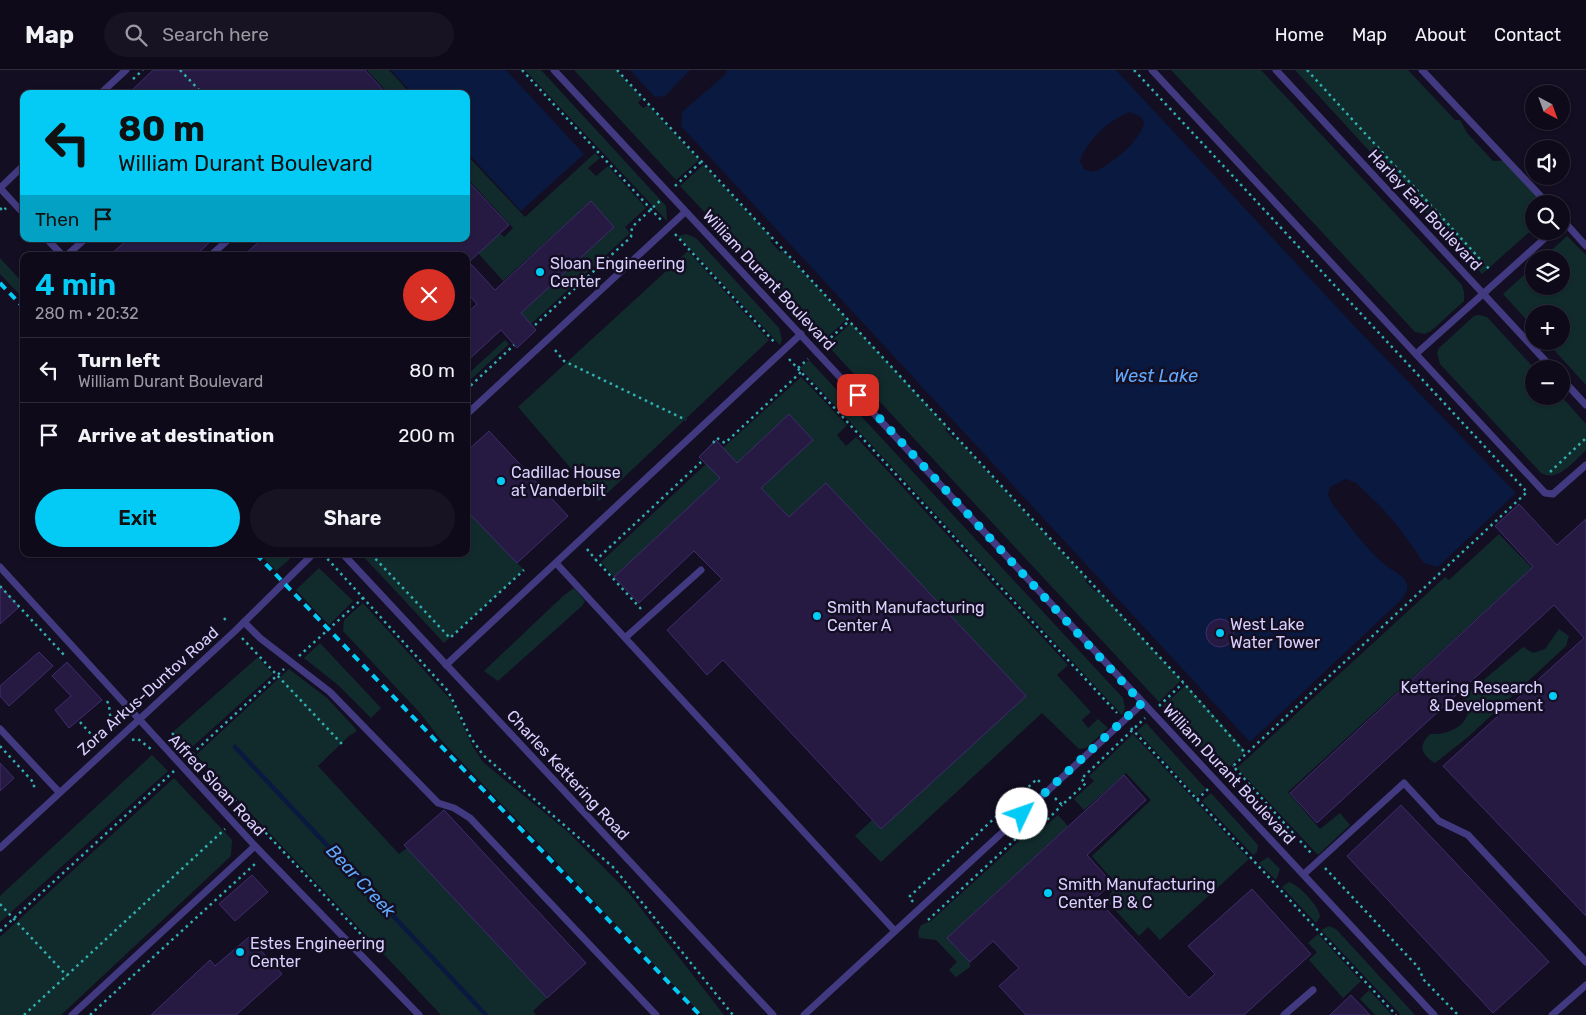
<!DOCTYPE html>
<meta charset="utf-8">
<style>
body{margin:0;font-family:Rubik,sans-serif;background:#171323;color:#f1f3f6;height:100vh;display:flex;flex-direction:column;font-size:19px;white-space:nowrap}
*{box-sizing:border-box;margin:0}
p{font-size:16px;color:#9b9aa2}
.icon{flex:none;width:28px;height:28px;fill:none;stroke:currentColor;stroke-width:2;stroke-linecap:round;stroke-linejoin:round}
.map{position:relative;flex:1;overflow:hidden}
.drawer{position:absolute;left:20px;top:182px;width:450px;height:305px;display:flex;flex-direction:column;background:#0e0a1a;border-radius:10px;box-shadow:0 1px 4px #0004,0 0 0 1px #2e2b39}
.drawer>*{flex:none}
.top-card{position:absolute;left:20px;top:20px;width:450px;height:152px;border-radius:10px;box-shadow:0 1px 4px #0004,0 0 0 1px #2e2b39;background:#04cbf6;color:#111;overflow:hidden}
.needle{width:32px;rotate:139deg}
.fabs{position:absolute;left:1525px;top:15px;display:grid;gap:10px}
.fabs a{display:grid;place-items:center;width:45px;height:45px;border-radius:50%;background:#0e0a1a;box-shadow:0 1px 4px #0004,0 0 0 1px #2e2b39;font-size:25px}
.pin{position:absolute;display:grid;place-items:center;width:42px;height:42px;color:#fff;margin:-21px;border-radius:10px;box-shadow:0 2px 8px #0006}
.me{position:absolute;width:55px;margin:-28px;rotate:48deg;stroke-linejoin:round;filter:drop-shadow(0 0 4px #0008)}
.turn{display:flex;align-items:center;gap:18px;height:105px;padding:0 15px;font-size:22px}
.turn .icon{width:65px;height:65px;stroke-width:2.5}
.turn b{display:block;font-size:35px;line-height:42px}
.then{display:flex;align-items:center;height:48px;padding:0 15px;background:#0003;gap:10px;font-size:19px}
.round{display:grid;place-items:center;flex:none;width:52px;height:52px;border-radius:26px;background:#171323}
.overview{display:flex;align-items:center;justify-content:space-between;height:85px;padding:0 15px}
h1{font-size:30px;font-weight:600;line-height:38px;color:#04cbf6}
.action{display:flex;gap:10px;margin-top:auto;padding:10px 15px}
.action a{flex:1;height:58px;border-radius:30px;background:#04cbf6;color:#111;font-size:20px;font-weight:600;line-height:58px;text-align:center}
.action a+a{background:#171323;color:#f1f3f6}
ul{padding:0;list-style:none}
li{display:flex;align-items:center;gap:15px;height:65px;padding:0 15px;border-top:1px solid #2e2b39}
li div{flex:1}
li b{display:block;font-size:19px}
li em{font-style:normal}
header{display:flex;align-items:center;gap:30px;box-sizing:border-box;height:70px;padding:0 25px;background:#0e0a1a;border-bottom:1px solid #2e2b39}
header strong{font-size:24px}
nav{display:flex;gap:28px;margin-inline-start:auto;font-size:18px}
.search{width:350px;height:45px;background:#171323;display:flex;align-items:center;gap:12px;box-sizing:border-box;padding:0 18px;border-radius:28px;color:#9b9aa2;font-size:19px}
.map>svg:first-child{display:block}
.green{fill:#112b2c}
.water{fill:#0a193f;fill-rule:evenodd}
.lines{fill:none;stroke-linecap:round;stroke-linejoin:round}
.stream{stroke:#0a193f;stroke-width:4.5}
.building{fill:#261a43;stroke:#3f2d6e}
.path{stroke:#30b0b2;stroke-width:2.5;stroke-dasharray:2.5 4;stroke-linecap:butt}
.lane{stroke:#423a80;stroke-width:7}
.rail{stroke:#04cbf6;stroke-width:4;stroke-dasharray:8 6;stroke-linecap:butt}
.route{stroke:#04cbf6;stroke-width:9;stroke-dasharray:0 16.2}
.poi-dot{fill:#04cbf6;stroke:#130e22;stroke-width:2}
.labels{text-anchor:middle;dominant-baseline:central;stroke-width:5;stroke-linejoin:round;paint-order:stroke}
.street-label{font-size:16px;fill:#d9d0fe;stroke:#130e22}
.poi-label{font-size:16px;fill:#d9d0fe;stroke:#130e22;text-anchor:start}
.water-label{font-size:18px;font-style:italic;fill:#60a8fc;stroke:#130e22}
</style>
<header>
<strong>Map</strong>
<div class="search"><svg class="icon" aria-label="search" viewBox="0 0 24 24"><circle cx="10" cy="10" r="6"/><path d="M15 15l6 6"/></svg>Search here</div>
<nav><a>Home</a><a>Map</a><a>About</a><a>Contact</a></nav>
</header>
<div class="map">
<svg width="1586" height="945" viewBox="0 0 1586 945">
<rect width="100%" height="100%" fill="#130e22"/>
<g class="green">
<path d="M367,0H389L411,24H389Z"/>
<path d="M525,0H541L666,136L667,151Z"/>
<path d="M574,0H616L642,28L638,33L643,38L648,35L699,90L676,110Z"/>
<path d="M1171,0H1261L1462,215L1464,222V231L1431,261L1425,264L1415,262Z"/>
<path d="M1295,0H1408L1455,50H1460L1467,63L1493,91L1509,90L1547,134H1534V158L1482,204Z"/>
<path d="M595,83L600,88L588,98L596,106L608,96L646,138L625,157L630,163L531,254L521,243L614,157L591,131L503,211L478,183L500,163L504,167L513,158L466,107V84L525,147Z"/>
<path d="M703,95L772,168L770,171L780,182L782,180L847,249L824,270L680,116Z"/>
<path d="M686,164L696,168L779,258L782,269L780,275L678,166Z"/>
<path d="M1567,166L1586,185V315L1546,271H1561V244H1534V258L1503,224L1534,196V216H1561V189H1542Z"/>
<path d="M688,181L769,270L599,431L518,337Z"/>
<path d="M0,188L24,214V229L0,204Z"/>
<path d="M1479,245L1487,247L1535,299L1534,326H1561L1586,354V380C1575,390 1558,413 1541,403L1440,294L1437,283L1439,278L1474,246Z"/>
<path d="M851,253L947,357L945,360L955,370L957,369L1087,509L1085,511L1096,522L1098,520L1181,610L1159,632L827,275Z"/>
<path d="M505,270L509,274L466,314V306Z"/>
<path d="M809,290L1123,628L1125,638L1122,645L800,298Z"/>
<path d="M801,307L847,355L837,365L846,376L856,367L1068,595L1057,605L1091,642L1082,650L1088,658L1098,649L1108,658L1086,678L1079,679L1042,643L881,792L855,766L872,750L881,759L1026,626L826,413L789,447L761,418L812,370L789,344L737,393L723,378Z"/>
<path d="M706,394L720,408L614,507L601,492Z"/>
<path d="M466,440L524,500L444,573L361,484H466Z"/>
<path d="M1499,464L1532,498L1288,722L1320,759L1340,743L1350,755L1318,785L1237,698L1445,507L1449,510Z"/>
<path d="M260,484L286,485L290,489L276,501Z"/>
<path d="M319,498L353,531L329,555L296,520Z"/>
<path d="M574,518L585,531L582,536L498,611L484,601L563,526Z"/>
<path d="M363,533L451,630L473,677L483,692L568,762L629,823L724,945H702L441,670L420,643L343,561L344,550Z"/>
<path d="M1559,559L1569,566L1566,576L1468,667L1435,693C1421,685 1418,676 1430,664C1448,665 1467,657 1469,638L1460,633L1468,623L1523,577L1533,583L1545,579Z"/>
<path d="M320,573L381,638L371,648L338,615L304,588Z"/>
<path d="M258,587L273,604L190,679L173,662Z"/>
<path d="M289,599L327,628L356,659V662L350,665L318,696L399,784L407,778L547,928L533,941L536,945H441L196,685Z"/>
<path d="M1186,615L1246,681L1224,702L1163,636Z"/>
<path d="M1146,653L1206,719L1197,727L1137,661Z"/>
<path d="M1133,664L1249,789L1160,870L1148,857L1139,866L1107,831L1116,814L1092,786L1151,730L1126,703L1084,740L1074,729L1094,711L1089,706Z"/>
<path d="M152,685L168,701L0,852V826Z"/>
<path d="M174,708L232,770L231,786L61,945H0V867Z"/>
<path d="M1211,723L1258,775L1257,782L1253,785L1202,731Z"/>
<path d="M1058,745L1068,756L947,868L970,892V897L956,907L949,900L957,892L936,870L919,868L918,862L921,855L931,851L1031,760L1037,763Z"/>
<path d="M1268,787L1280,799L1276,810L1259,793Z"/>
<path d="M1289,812C1299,815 1319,836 1320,847L1316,853L1282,817Z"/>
<path d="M1329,856L1336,859L1415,945H1401L1321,860Z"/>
<path d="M1318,864L1361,911L1343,928L1309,890L1317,882L1308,873Z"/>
<path d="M1369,920L1392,945H1375L1360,929Z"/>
</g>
<g class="water">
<path d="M391,0H506L584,84L521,141L466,81V24H413Z"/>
<path d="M630,0H690L665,26L655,27Z"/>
<path d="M727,0H1116L1360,262L1516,423L1438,497L1424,493L1400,459L1381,437L1356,413L1346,409L1330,417L1328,425L1332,434C1349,454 1364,477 1384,494C1390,500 1405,505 1407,514C1409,520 1404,526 1400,531L1250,672L681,56L682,42L725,5ZM1130,42L1141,47L1144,52C1142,70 1110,96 1093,102L1084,99L1080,91C1087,70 1110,49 1130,42Z"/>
</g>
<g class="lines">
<path class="stream" d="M235,677L486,945"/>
</g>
<g class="building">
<path d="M153,0H365L387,24H128Z"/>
<path d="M466,109L509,155L469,192L495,220L591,131L614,157L521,243L536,260L517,278L501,260L466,292V244L477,234L466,222V186H243L262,169H466Z"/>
<path d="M128,169H213L195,186H109Z"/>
<path d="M789,344L813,370L761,418L789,447L826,413L1026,626L881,759L723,590L707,605L667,560L722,509L694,481L639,533L614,507L720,408L699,387L716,370L737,393Z"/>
<path d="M489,361L568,446L517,493L466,440V382Z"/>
<path d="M1519,434L1557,475L1586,449V846L1443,696L1584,568L1554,535L1317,753L1290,723L1533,497L1495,456Z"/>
<path d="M0,516L19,537L0,554Z"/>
<circle cx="1220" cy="563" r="14"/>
<path d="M39,582L53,596L9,636L0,626V616Z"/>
<path d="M67,592L102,630L69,658L55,640L71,626L52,606Z"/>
<path d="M0,693L14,708L0,721Z"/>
<path d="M1124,705L1146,730L1087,785L1112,813L1096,828L1189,928L1215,904L1188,876L1252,819L1311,884L1244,945H1026L999,916L1019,898L993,871L970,892L947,868Z"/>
<path d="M1401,735L1549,892L1493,943L1347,786Z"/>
<path d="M444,740L586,893L547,928L404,775Z"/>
<path d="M252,805L268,822L235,851L219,834Z"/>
<path d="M249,867L282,904L236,945H151L210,890L215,896Z"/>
<path d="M1351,925L1370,945H1330Z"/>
</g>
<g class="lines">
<g class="path">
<path d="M180,0L200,21"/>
<path d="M522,0L662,151"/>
<path d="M617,0L1181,610L1246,684"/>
<path d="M1134,0L1527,422L1233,696L1311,783"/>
<path d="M1307,0L1491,201"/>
<path d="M133,9L143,0"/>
<path d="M675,116L701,92"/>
<path d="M0,138L3,141L6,138"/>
<path d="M675,164L776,274"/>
<path d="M535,255L631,167L632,157L662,129"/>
<path d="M826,272L849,251"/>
<path d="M555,280L564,291L686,350"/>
<path d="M789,289L1117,643"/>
<path d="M798,298L808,289"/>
<path d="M466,320L514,275"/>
<path d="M713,373L717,368L725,373L801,302"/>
<path d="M1550,402L1586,368"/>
<path d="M587,479L596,490"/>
<path d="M323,484L448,621L471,668L483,685L614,798L733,945"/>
<path d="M371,484L450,568L524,500"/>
<path d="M0,516L64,585"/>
<path d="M641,539L596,490L701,392"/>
<path d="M224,548L228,553"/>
<path d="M242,568L342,674"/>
<path d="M299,586L363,528"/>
<path d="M107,631C111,638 108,643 112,650"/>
<path d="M1159,636L1183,613"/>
<path d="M80,652L99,673"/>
<path d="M110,652L115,658"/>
<path d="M1131,658L1396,945"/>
<path d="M172,663L372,876"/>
<path d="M132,670L138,669L151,679"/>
<path d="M0,676L34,713V719"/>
<path d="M192,684L284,599"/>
<path d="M1223,705L1233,696"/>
<path d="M1055,728L1062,735L1086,713L1081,709L1145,648"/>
<path d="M1197,730L1210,717"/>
<path d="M1325,798L1418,897L1424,910L1458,945"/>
<path d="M913,832L909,827L1037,709L1041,713"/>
<path d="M0,834L67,906"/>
<path d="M928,850L1033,753L1039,758L1062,735"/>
<path d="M0,861L174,701"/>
<path d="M24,945L225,759"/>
<path d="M90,945L256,793"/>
</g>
<g class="lane">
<path d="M554,0L1434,945"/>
<path d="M1152,0L1545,423L1553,424L1586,395"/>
<path d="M1276,0L1553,299"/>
<path d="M1422,0L1548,134"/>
<path d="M100,24L126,0"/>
<path d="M0,118L24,144"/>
<path d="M0,118L24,95"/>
<path d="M1561,148L1586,176"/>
<path d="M47,169L63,186"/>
<path d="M66,186L85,169"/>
<path d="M210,186L229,169"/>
<path d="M1416,284L1553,161"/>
<path d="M1561,308L1586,335"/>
<path d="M466,345L685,142"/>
<path d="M343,484L773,945"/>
<path d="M556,493L895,861"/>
<path d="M0,497L255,776L419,945"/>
<path d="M244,552L260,568L330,622L438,733L454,738L470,748L656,945"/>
<path d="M626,567L701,500"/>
<path d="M446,595L801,264"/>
<path d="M0,659L59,722"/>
<path d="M0,778L235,561L313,484"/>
<path d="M1304,804L1404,713L1439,751L1468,765L1586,892"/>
<path d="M72,945L255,776"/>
<path d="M804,945L1143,633"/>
<path d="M1284,945L1313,920"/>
<path d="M1552,945L1586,915"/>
</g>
<g class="rail">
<path d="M0,213L24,238"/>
<path d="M256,484L700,945"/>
</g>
</g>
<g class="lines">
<path class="route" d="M858,325L1142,633L1022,744"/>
</g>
<g class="poi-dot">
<circle cx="540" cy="202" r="5"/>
<circle cx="501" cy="411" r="5"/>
<circle cx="817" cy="546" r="5"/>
<circle cx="1220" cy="563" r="5"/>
<circle cx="1553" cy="626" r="5"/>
<circle cx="1048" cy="823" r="5"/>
<circle cx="240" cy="882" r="5"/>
</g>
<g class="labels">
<g class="street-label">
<text transform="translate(1425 140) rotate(47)">Harley Earl Boulevard</text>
<text transform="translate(769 210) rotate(47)">William Durant Boulevard</text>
<text transform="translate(148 621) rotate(-42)">Zora Arkus-Duntov Road</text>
<text transform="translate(1229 704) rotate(47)">William Durant Boulevard</text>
<text transform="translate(568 705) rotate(47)">Charles Kettering Road</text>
<text transform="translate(217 715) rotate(47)">Alfred Sloan Road</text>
</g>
<g class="poi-label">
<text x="550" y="193">Sloan Engineering<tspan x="550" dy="18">Center</tspan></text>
<text x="511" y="402">Cadillac House<tspan x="511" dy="18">at Vanderbilt</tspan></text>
<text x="827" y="537">Smith Manufacturing<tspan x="827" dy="18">Center A</tspan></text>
<text x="1230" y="554">West Lake<tspan x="1230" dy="18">Water Tower</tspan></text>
<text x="1543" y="617" text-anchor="end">Kettering Research<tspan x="1543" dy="18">&amp; Development</tspan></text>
<text x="1058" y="814">Smith Manufacturing<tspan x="1058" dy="18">Center B &amp; C</tspan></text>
<text x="250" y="873">Estes Engineering<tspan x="250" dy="18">Center</tspan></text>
</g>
<g class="water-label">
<text x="1156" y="306">West Lake</text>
<text transform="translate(361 811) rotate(47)">Bear Creek</text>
</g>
</g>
</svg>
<div class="fabs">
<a><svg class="needle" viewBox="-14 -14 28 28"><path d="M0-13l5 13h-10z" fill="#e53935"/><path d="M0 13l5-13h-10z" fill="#9b9aa2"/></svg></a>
<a><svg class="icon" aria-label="sound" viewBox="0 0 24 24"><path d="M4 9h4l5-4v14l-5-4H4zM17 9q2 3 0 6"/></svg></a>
<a><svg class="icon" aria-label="search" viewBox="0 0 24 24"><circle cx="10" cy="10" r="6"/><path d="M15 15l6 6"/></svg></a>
<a><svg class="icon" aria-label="layers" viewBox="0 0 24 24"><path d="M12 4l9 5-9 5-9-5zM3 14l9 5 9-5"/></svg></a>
<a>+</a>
<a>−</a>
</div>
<div class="pin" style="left:858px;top:325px;background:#d93025"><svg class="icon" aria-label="arrive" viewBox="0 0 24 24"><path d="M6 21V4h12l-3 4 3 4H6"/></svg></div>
<svg class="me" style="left:1022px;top:744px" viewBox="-20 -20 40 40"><circle r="19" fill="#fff"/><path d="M0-13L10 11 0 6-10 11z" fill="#04cbf6"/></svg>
<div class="top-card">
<div class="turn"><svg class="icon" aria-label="left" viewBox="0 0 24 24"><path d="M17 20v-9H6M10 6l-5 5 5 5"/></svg><div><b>80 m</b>William Durant Boulevard</div></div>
<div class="then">Then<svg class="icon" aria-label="arrive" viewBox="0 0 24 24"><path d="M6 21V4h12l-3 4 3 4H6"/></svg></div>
</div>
<section class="drawer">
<div class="overview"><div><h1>4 min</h1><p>280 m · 20:32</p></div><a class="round" style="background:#d93025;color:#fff"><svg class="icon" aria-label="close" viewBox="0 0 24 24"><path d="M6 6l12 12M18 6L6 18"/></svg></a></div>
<ul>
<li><svg class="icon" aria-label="left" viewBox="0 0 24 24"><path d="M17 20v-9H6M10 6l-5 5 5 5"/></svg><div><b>Turn left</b><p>William Durant Boulevard</p></div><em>80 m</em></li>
<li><svg class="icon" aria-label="arrive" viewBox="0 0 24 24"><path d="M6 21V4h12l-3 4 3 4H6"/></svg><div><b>Arrive at destination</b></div><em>200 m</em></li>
</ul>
<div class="action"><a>Exit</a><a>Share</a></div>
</section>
</div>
